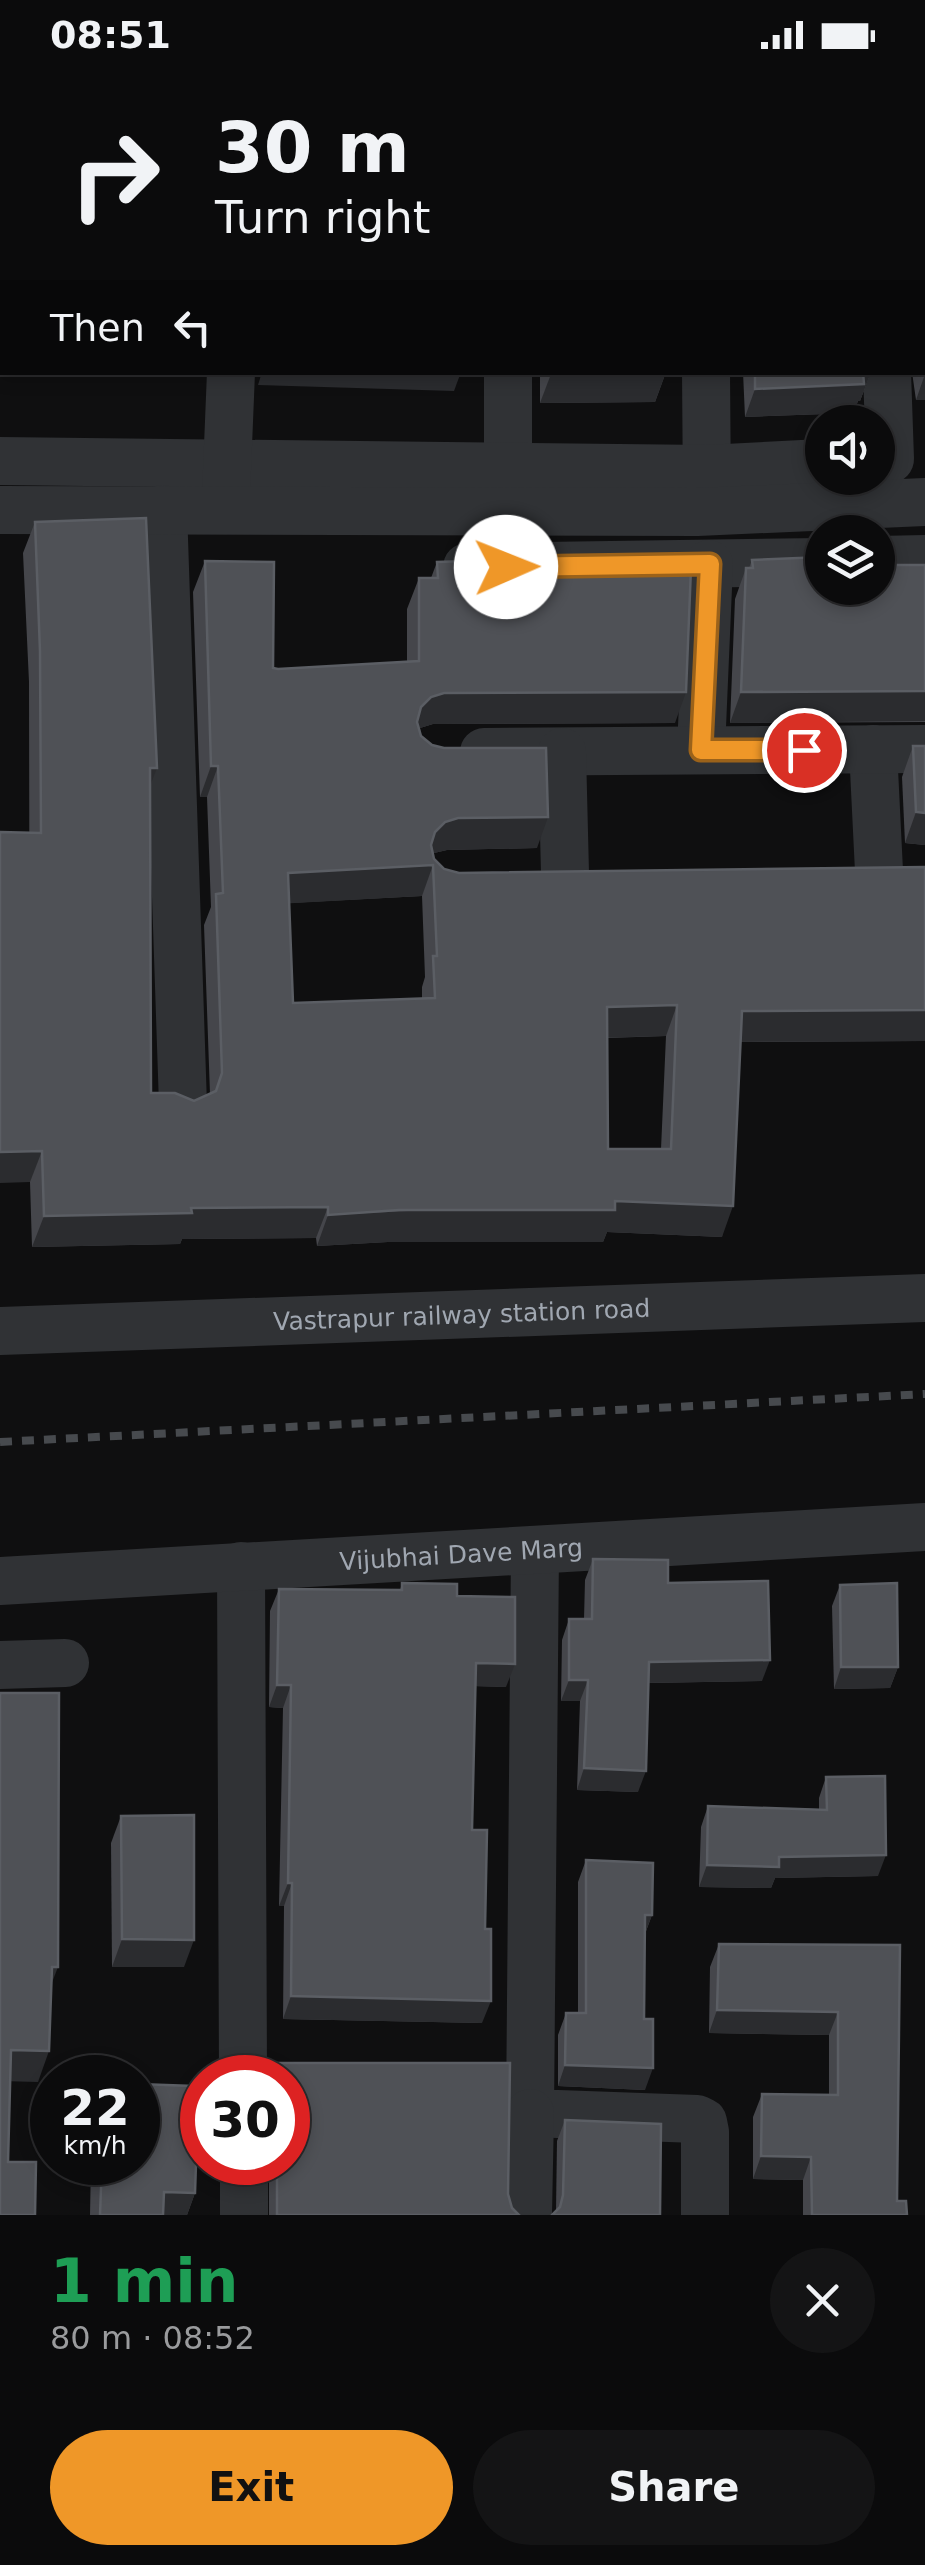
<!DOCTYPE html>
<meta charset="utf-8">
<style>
body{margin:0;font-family:"DejaVu Sans",sans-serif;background:#141415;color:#f1f3f6;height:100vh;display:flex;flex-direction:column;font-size:38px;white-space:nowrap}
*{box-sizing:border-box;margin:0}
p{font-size:32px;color:#9a9b9d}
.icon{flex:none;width:55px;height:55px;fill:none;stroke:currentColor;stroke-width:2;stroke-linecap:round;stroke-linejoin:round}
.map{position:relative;height:2145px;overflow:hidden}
.details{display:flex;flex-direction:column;background:#0b0b0c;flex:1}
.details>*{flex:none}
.banner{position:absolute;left:0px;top:0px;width:925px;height:305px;box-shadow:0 5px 15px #0003,0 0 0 2px #2b2b2d;background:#0b0b0c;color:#f1f3f6;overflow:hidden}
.fabs{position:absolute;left:805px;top:335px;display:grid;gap:20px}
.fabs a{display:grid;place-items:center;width:90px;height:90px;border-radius:50%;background:#0b0b0c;box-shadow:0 5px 15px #0003,0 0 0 2px #2b2b2d;font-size:50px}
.speed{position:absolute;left:30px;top:1985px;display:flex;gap:20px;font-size:50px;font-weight:700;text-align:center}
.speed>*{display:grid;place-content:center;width:130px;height:130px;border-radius:50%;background:#0b0b0c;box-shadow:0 5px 15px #0003,0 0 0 2px #2b2b2d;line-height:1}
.speed small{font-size:25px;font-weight:400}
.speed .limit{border:15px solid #d22;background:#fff;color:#111}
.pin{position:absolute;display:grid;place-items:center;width:85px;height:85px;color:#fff;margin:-42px;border:5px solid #fff;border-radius:50%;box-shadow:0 2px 10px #0007}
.me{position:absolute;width:110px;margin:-55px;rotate:89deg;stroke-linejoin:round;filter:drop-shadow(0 0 8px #0008)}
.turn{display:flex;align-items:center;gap:35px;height:210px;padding:0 50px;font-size:45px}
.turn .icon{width:130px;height:130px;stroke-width:2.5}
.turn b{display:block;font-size:70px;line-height:85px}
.then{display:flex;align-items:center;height:95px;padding:0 50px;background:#0003;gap:20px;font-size:38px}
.round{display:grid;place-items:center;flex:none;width:105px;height:105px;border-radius:52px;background:#141415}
.headline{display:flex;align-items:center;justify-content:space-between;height:170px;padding:0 50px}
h1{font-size:60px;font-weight:700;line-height:75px;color:#1e9e55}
.cta{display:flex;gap:20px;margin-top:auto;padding:20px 50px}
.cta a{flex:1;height:115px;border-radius:60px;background:#ef9728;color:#111;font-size:40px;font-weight:700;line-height:115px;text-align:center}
.cta a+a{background:#141415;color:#f1f3f6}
.status{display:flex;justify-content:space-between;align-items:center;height:70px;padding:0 50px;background:#0b0b0c;direction:ltr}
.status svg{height:28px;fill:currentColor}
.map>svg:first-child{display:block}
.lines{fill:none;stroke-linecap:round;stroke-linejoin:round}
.minor{stroke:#303235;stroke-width:48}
.rail{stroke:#474a4e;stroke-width:8;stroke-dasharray:12 10;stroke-linecap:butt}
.wall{fill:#45464b;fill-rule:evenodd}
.shaded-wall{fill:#2b2c2f}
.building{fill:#4f5156;stroke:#5b5e64;stroke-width:2.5;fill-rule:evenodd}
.route-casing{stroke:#9b621a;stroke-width:25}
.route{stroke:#ef9728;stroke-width:18}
.labels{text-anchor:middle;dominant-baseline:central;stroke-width:10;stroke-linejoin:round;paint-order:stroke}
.street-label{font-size:25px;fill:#a0a7b1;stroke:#0a0a0b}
</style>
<div class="status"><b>08:51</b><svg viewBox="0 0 49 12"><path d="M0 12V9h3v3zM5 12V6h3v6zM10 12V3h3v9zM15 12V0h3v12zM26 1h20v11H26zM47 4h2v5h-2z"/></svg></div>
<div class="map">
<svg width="925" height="2145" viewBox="0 0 925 2145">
<rect width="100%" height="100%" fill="#0f0f10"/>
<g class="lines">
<g class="minor">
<path d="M259,2V0"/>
<path d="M783,2V0"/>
<path d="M508,302V427"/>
<path d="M706,302L707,428"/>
<path d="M887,302L890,389"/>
<path d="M0,391L707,399L822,393"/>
<path d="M226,425L231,302"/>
<path d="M163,439L183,1035"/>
<path d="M0,440L697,442L925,432"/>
<path d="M878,490L925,489"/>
<path d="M467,497L822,492"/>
<path d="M873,679L879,801"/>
<path d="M701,680L709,494"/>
<path d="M484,682L925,679"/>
<path d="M562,682L565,803"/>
<path id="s1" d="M0,1261L925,1228"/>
<path d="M535,1480L530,2043L697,2049L703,2052L705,2062V2145"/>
<path d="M241,1496L243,2008"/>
<path id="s2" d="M0,1511L925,1457"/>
<path d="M0,1595L65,1593"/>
<path d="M244,2092V2145"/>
<path d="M528,2145L530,2043"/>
</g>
<path class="rail" d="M0,1372L925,1324"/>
</g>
<g class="wall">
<path d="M859,0H925V19H922V2H859Z"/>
<path d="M922,42H925V330H916L912,302H922Z"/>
<path d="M540,302H666L655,332L540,333Z"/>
<path d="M743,302H871L860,331H858L853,343L745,347Z"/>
<path d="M35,452L150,717L151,1023L194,1031L210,1024L204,855L211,837L207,727H200L193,522L205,491L273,598L278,599L407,592V539L419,508H431L437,492L470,499L675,653L433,654L420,658L421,666L537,778L447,780L434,783V789L444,799L459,803L925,797V971L741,972L722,1167L607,1162L603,1172H388L317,1176L316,1168L182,1169L180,1174L32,1177L30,1112L29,612L23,483ZM422,826L425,907L422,917V928L293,933L289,833ZM666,966L661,1079H608L607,968Z"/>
<path d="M752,490L879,495H925V652L730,653L735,529L746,498H749Z"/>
<path d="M913,676L925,775L905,773L902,707Z"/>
<path d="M593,1489L668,1513L762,1611L649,1613L638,1722L577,1720L580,1631H561L562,1570L569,1549H584L585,1510Z"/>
<path d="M402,1513L457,1526L506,1617L475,1616L472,1760L482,1953L283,1949L284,1836H279L283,1638L269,1637L270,1541L279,1519L400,1520Z"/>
<path d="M840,1515L898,1597L890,1618L834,1619L832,1536Z"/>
<path d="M826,1707L878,1806L775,1808L771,1818L699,1817L701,1757L708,1736L819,1739V1728Z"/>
<path d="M121,1746L184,1897H112L111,1773Z"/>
<path d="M586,1790L652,1845L645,1864V2020L558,2016V1965L566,1943H578V1812Z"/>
<path d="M719,1874L900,1875L897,2131L907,2145H803V2110L753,2109V2047L762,2024L829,2025V1965L709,1963L710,1897Z"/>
<path d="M278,1993L508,2124L512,2138L519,2145H269V2092H288V2008H272Z"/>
<path d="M565,2050L660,2145L556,2141L557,2071Z"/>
<path d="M192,2065L195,2123L187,2145H90L91,2092H138Z"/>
</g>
<g class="shaded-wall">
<path d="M912,0H925V10L922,17V2H910Z"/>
<path d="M262,302H461L454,321L258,315Z"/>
<path d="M666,302L655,332L540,333L551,304Z"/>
<path d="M863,302H871L860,331H858L853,343L745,347L755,319Z"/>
<path d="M925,304V330H916Z"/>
<path d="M925,621V651L730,653L741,622Z"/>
<path d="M686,622L675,653L433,654L420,658L410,668L421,637L431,627L444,623Z"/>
<path d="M211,696H218L207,727H200Z"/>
<path d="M150,698H157L145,729Z"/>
<path d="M916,742L925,743V775L905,773Z"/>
<path d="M548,747L537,778L447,780L434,783L424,793L435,762L445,752L458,748Z"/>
<path d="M433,795L422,826L277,834L288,803Z"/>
<path d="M677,935L666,966L595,968L607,937Z"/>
<path d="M925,940V971L731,972L742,941Z"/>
<path d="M42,1081L30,1112L0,1113V1082Z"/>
<path d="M615,1131L733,1136L722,1167L607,1162L603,1172H388L317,1176L328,1145Z"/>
<path d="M328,1137L316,1168L182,1169L180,1174L32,1177L44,1146L191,1138Z"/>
<path d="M770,1590L762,1611L642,1613L649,1592Z"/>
<path d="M476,1593L515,1594L506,1617L468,1616Z"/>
<path d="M841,1597H898L890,1618L834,1619Z"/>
<path d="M569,1610H588L580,1631H561Z"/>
<path d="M277,1615H291L283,1638L269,1637Z"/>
<path d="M584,1698L646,1701L638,1722L577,1720Z"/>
<path d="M886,1785L878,1806L775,1808L771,1818L699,1817L707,1795L779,1787Z"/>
<path d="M288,1813H292L284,1836H279Z"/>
<path d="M645,1845H652L644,1866Z"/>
<path d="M122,1869L194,1870L184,1897H112Z"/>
<path d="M52,1897H58L46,1928Z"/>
<path d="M291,1926L491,1931L482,1953L283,1949Z"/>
<path d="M717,1940L838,1942L829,1965L709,1963Z"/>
<path d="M11,1980L49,1981L38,2012L0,2011Z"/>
<path d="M565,1995L653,1998L645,2020L558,2016Z"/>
<path d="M761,2086L811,2087L803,2110L753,2109Z"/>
<path d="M164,2122L195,2123L187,2145H155Z"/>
</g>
<g class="building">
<path d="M23,0H253L252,2H22Z"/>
<path d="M870,0H912L910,2H870Z"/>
<path d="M922,42H925V293L922,271Z"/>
<path d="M551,302H650L551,304Z"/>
<path d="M755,302H863L864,314L755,319Z"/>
<path d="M146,448L157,698H150V714L151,1023H175L194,1031L216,1021L222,1003L216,824L223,823L218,696H211L205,491L274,492L273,598L278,599L419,591V508H438L437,492L469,491L470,499L691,498L686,622L444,623L431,627L421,637L417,652L421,666L432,675L444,678H546L548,747L458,748L445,752L435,762L431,775L434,789L444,799L459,803L925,797V940L742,941L733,1136L615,1131V1140H399L328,1145V1137L191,1138L192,1143L44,1146L42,1081L0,1082V762L41,763L40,581L35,452ZM433,795L437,886H433L435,928L293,933L288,803ZM677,935L671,1079H608L607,937Z"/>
<path d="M879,486V495H925V621L741,622L746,498H753L752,490L822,487V518H878V487Z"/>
<path d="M913,676H925V743L916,742Z"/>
<path d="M593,1489L668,1490V1513L768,1511L770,1590L649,1592L646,1701L584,1698L588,1610H569V1549H592Z"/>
<path d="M402,1513L457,1514V1526L515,1527V1594L476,1593L472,1760H487L485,1859H491V1931L291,1926L292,1813H288L291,1615H277L279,1519L402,1520Z"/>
<path d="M897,1513L898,1597H841L840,1515Z"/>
<path d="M0,1623H59L58,1897H52L49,1981L11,1980L8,2092H36L35,2145H0Z"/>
<path d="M885,1706L886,1785L779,1787V1797L707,1795L708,1736L827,1740L826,1707Z"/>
<path d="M194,1745V1870L122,1869L121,1746Z"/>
<path d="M586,1790L653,1793L652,1845H645L644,1949H653V1998L565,1995L566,1943H586Z"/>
<path d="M719,1874L900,1875L897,2131H906L907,2145H812L811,2087L761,2086L762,2024L838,2025V1942L717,1940Z"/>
<path d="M278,1993H510L508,2124L512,2138L519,2145H277V2092H288V2008H277Z"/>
<path d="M138,2014L193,2016L192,2065H197L195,2123L164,2122L163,2145H100L102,2092H138Z"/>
<path d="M565,2050L661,2054L660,2145H552L560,2137L563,2125Z"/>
</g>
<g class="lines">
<g class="route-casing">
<path id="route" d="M506,497L710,494L701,680H804"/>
</g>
<use href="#route" class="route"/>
</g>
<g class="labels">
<g class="street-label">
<text stroke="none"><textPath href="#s1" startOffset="462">Vastrapur railway station road</textPath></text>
<text stroke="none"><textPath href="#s2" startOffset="462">Vijubhai Dave Marg</textPath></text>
</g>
</g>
</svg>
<div class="fabs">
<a><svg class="icon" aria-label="sound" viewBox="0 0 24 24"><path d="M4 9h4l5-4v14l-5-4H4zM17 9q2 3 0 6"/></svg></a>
<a><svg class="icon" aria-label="layers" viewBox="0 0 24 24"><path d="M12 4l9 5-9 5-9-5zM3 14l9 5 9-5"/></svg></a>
</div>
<div class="speed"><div>22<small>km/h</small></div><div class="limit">30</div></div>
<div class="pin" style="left:804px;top:680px;background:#d93025"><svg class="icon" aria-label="arrive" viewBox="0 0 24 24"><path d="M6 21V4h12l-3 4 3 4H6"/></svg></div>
<svg class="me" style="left:506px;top:497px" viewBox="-20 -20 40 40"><circle r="19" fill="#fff"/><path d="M0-13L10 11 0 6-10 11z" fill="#ef9728"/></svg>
<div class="banner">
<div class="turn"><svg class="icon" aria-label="right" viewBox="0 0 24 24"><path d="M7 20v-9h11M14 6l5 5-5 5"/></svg><div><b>30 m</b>Turn right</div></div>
<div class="then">Then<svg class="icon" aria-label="left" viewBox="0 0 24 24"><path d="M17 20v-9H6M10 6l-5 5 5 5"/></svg></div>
</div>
</div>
<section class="details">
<div class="headline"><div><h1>1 min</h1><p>80 m · 08:52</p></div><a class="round"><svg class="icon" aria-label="close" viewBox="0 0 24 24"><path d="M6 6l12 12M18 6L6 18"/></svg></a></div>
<div class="cta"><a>Exit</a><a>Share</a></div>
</section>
